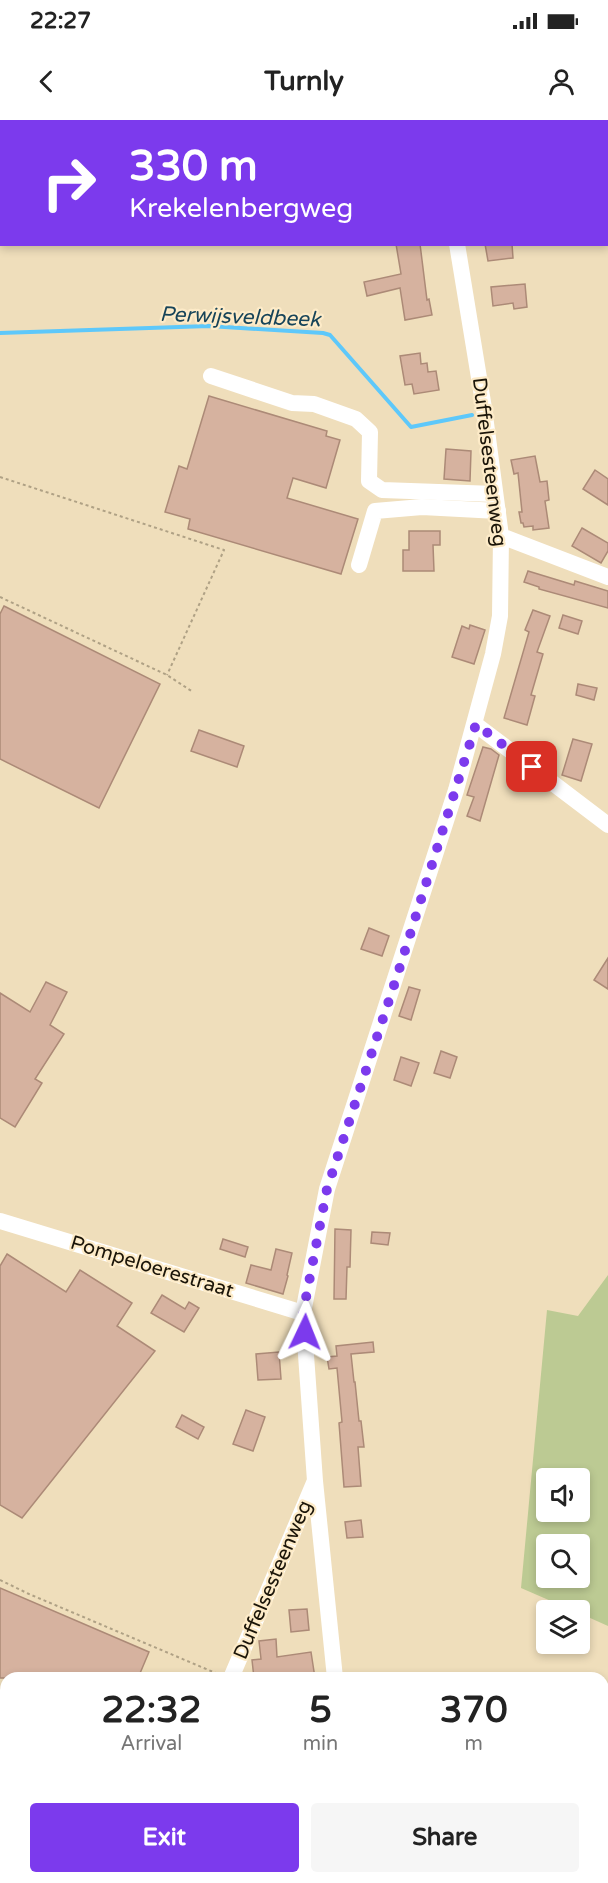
<!DOCTYPE html>
<style>
body{margin:0;font-family:"Varela Round",sans-serif;background:#f6f6f6;color:#222;height:100vh;display:flex;flex-direction:column;font-size:22px;white-space:nowrap}
*{box-sizing:border-box;margin:0}
p{font-size:20px;color:#767676}
.icon{flex:none;width:33px;height:33px;fill:none;stroke:currentColor;stroke-width:2;stroke-linecap:round;stroke-linejoin:round}
.map{position:relative;flex:1;overflow:hidden}
.sheet{position:absolute;left:0px;top:1552px;width:609px;height:212px;display:flex;flex-direction:column;background:#fff;border-radius:18px 18px 0 0;box-shadow:0 3px 9px #0003}
.sheet>*{flex:none}
.top-card{position:absolute;left:0px;top:0px;width:609px;height:126px;box-shadow:0 3px 9px #0003;background:#7c3aed;color:#fff;overflow:hidden}
.fabs{position:absolute;left:536px;top:1348px;display:grid;gap:12px}
.fabs a{display:grid;place-items:center;width:54px;height:54px;border-radius:6px;background:#fff;box-shadow:0 3px 9px #0003;font-size:30px}
.pin{position:absolute;display:grid;place-items:center;width:51px;height:51px;color:#fff;margin:-26px;border-radius:12px;box-shadow:0 3px 9px #0006}
.me{position:absolute;width:66px;margin:-33px;rotate:2deg;stroke-linejoin:round;filter:drop-shadow(0 0 4px #0008)}
.turn{display:flex;align-items:center;gap:21px;height:126px;padding:0 30px;font-size:27px}
.turn .icon{width:78px;height:78px;stroke-width:2.5}
.turn b{display:block;font-size:42px;line-height:51px}
.eta{display:flex;justify-content:space-evenly;align-items:center;height:102px;text-align:center}
.eta b{font-size:36px;font-weight:700;line-height:42px}
.primary-button{display:flex;gap:12px;margin-top:auto;padding:12px 30px}
.primary-button a{flex:1;height:69px;border-radius:6px;background:#7c3aed;color:#fff;font-size:24px;font-weight:700;line-height:69px;text-align:center}
.primary-button a+a{background:#f6f6f6;color:#222}
.status{display:flex;justify-content:space-between;align-items:center;height:42px;padding:0 30px;background:#fff;direction:ltr}
.status svg{height:16px;fill:currentColor}
header{display:flex;justify-content:space-between;align-items:center;height:78px;padding:0 30px;background:#fff;font-size:27px;font-weight:700}
.map>svg:first-child{display:block}
.green{fill:#bcca93;fill-rule:evenodd}
.lines{fill:none;stroke-linecap:round;stroke-linejoin:round}
.stream{stroke:#5ec8fa;stroke-width:4}
.building{fill:#d6b29f;stroke:#ac8a77;stroke-width:1.5}
.path{stroke:#afa185;stroke-width:2;stroke-dasharray:3 3;stroke-linecap:butt}
.minor{stroke:#fff;stroke-width:16}
.route{stroke:#7c3aed;stroke-width:10;stroke-dasharray:0 18}
.labels{text-anchor:middle;dominant-baseline:central;stroke-width:4.5;stroke-linejoin:round;paint-order:stroke}
.street-label{font-size:20px;fill:#1b1509;stroke:#fdebc8}
.water-label{font-size:21px;font-style:italic;fill:#174459;stroke:#fdebc8}
</style>
<div class="status"><b>22:27</b><svg viewBox="0 0 49 12"><path d="M0 12V9h3v3zM5 12V6h3v6zM10 12V3h3v9zM15 12V0h3v12zM26 1h20v11H26zM47 4h2v5h-2z"/></svg></div>
<header><svg class="icon" aria-label="back" viewBox="0 0 24 24"><path d="M15 5l-7 7 7 7"/></svg>Turnly<svg class="icon" aria-label="person" viewBox="0 0 24 24"><circle cx="12" cy="8" r="4"/><path d="M4 21q1-7 8-7t8 7"/></svg></header>
<div class="map">
<svg width="608" height="1763" viewBox="0 0 608 1763">
<rect width="100%" height="100%" fill="#efdebb"/>
<path class="green" d="M608,1155V1506L579,1493V1491H574L521,1468L547,1190L578,1196ZM546,1359H579V1392H546ZM546,1425H579V1458H546Z"/>
<g class="lines">
<path class="stream" d="M0,213L209,206L323,213L330,215L411,307L472,295"/>
</g>
<g class="building">
<path d="M396,124H420L427,180L429,179L432,195L405,200L400,168L367,176L364,162L401,154Z"/>
<path d="M485,124H512L513,138L488,141Z"/>
<path d="M525,164L527,187L514,189L513,183L493,186L491,167Z"/>
<path d="M420,233L421,244L427,243L428,252L436,251L439,270L414,274L412,264L405,265L400,236Z"/>
<path d="M209,276L327,311L326,316L340,320L326,368L293,358L287,378L358,399L341,454L188,409L190,399L165,392L179,346L187,349Z"/>
<path d="M446,329L471,331L470,361L444,359Z"/>
<path d="M535,336L540,362L547,361L549,380L545,381L549,408L533,410V406L524,407L523,403H521L519,392H522L518,353L514,354L511,340Z"/>
<path d="M595,350L608,359V385L583,369Z"/>
<path d="M582,408L608,423V431L601,443L572,426Z"/>
<path d="M409,411H440V425H433L434,451H403V430H409Z"/>
<path d="M528,451L574,465L575,461L608,471V488L539,469V467L524,462Z"/>
<path d="M4,486L160,564L99,688L0,639V494Z"/>
<path d="M533,490L550,496L537,532L543,534L531,575L535,576L527,605L504,598L529,512L525,510Z"/>
<path d="M563,495L582,501L578,514L559,508Z"/>
<path d="M470,505L485,510L474,544L452,537L462,506L469,509Z"/>
<path d="M578,564L597,568L594,580L576,575Z"/>
<path d="M199,610L244,626L237,647L191,631Z"/>
<path d="M573,619L592,624L581,661L562,655Z"/>
<path d="M483,627L491,629L499,635L480,701L467,696L474,677L467,675Z"/>
<path d="M369,808L389,816L382,836L361,829Z"/>
<path d="M608,838V869L594,860Z"/>
<path d="M46,862L67,872L50,905L64,914L35,959L42,963L15,1007L0,998V873L30,892Z"/>
<path d="M409,867L420,870L411,900L399,896Z"/>
<path d="M441,931L457,937L450,958L434,953Z"/>
<path d="M401,937L419,943L411,966L394,960Z"/>
<path d="M335,1109L351,1110L350,1147H347L346,1179H334Z"/>
<path d="M372,1112L390,1113L388,1125L371,1123Z"/>
<path d="M223,1119L248,1127L245,1137L220,1129Z"/>
<path d="M276,1129L292,1133L287,1155L288,1156L283,1174L246,1163L251,1145L271,1150Z"/>
<path d="M7,1134L66,1172L80,1150L132,1183L117,1206L155,1231L22,1398L0,1385V1146Z"/>
<path d="M162,1175L185,1189L189,1182L199,1188L184,1212L151,1193Z"/>
<path d="M373,1222L374,1232L351,1234L354,1262H355L359,1301H361L364,1327H358L361,1366L344,1367L339,1303L342,1302L337,1248L329,1249L327,1237L337,1236L336,1226Z"/>
<path d="M279,1232L281,1259L258,1260L256,1234Z"/>
<path d="M246,1290L265,1297L253,1331L233,1324Z"/>
<path d="M182,1295L204,1307L198,1319L176,1307Z"/>
<path d="M361,1400L363,1417L347,1418L345,1402Z"/>
<path d="M0,1468L149,1532L138,1558H0Z"/>
<path d="M307,1489L309,1510L291,1512L289,1490Z"/>
<path d="M276,1519L277,1537L311,1532L315,1558H254L252,1540L261,1539L259,1521Z"/>
</g>
<g class="lines">
<g class="path">
<path d="M0,357L224,430L167,555"/>
<path d="M0,477L167,555L193,572"/>
<path d="M0,1460L29,1474L218,1554"/>
</g>
<g class="minor">
<path d="M421,0V2"/>
<path d="M0,22L2,12"/>
<path d="M608,85V86"/>
<path d="M211,256L292,283L314,284L356,299L370,312L369,361L382,370L495,374"/>
<path d="M501,416L608,457"/>
<path d="M359,445L375,391L422,387L498,391"/>
<path d="M475,604L608,705"/>
<path d="M0,1101L303,1193"/>
<path d="M231,1558L314,1363"/>
<path d="M335,1558L315,1361L303,1193L327,1069L456,670L493,534L500,496L501,416L484,288L457,124"/>
<path d="M357,1758L358,1763"/>
<path d="M139,1763L141,1758"/>
</g>
</g>
<g class="lines">
<path class="route" d="M305,1212L303,1193L327,1069L398,853L476,604L532,647"/>
</g>
<g class="labels">
<g class="street-label">
<text transform="translate(489 342) rotate(83)">Duffelsesteenweg</text>
<text transform="translate(152 1147) rotate(17)">Pompeloerestraat</text>
<text transform="translate(273 1460) rotate(-67)">Duffelsesteenweg</text>
</g>
<g class="water-label">
<text transform="translate(240 197) rotate(2)">Perwijsveldbeek</text>
</g>
</g>
</svg>
<div class="fabs">
<a><svg class="icon" aria-label="sound" viewBox="0 0 24 24"><path d="M4 9h4l5-4v14l-5-4H4zM17 9q2 3 0 6"/></svg></a>
<a><svg class="icon" aria-label="search" viewBox="0 0 24 24"><circle cx="10" cy="10" r="6"/><path d="M15 15l6 6"/></svg></a>
<a><svg class="icon" aria-label="layers" viewBox="0 0 24 24"><path d="M12 4l9 5-9 5-9-5zM3 14l9 5 9-5"/></svg></a>
</div>
<div class="pin" style="left:532px;top:647px;background:#d93025"><svg class="icon" aria-label="arrive" viewBox="0 0 24 24"><path d="M6 21V4h12l-3 4 3 4H6"/></svg></div>
<svg class="me" style="left:305px;top:1212px" viewBox="-20 -20 40 40"><path d="M0-17L14 15 0 8-14 15z" fill="#7c3aed" stroke="#fff" stroke-width="4"/></svg>
<div class="top-card">
<div class="turn"><svg class="icon" aria-label="right" viewBox="0 0 24 24"><path d="M7 20v-9h11M14 6l5 5-5 5"/></svg><div><b>330 m</b>Krekelenbergweg</div></div>
</div>
<section class="sheet">
<div class="eta">
<div><b>22:32</b><p>Arrival</p></div>
<div><b>5</b><p>min</p></div>
<div><b>370</b><p>m</p></div>
</div>
<div class="primary-button"><a>Exit</a><a>Share</a></div>
</section>
</div>
